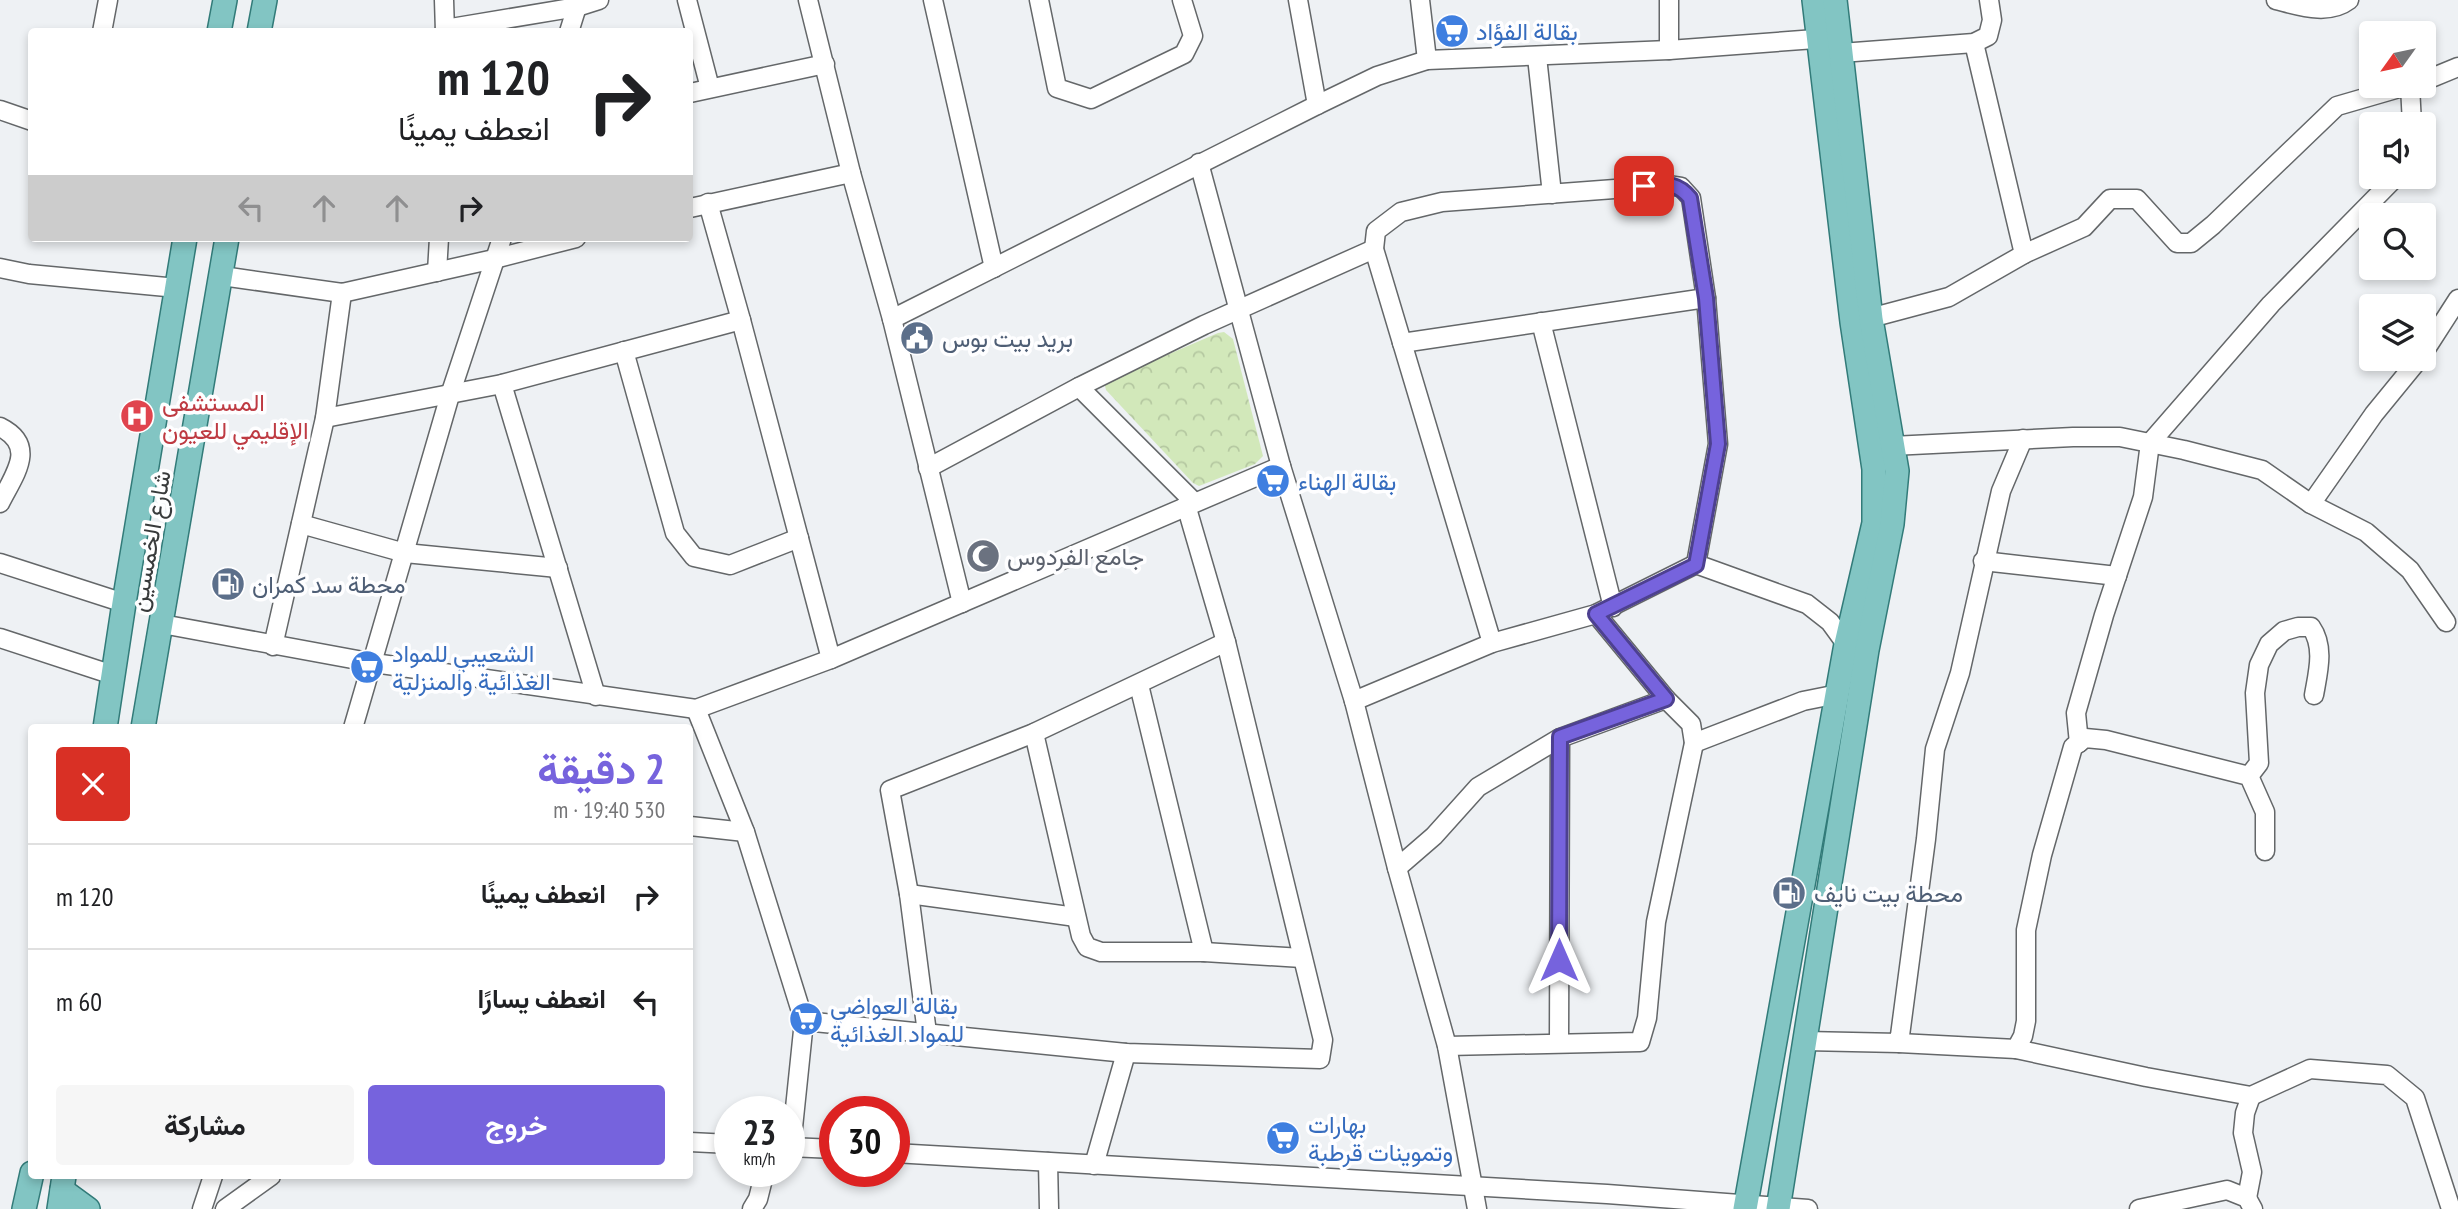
<!DOCTYPE html>
<html lang="ar">
<meta charset="utf-8">
<style>
body{margin:0;font-family:"PT Sans Narrow",Vazirmatn,sans-serif;background:#f6f6f6;color:#202124;direction:rtl;height:100vh;display:flex;flex-direction:column;font-size:26px;white-space:nowrap}
*{box-sizing:border-box;margin:0}
p{font-size:23px;color:#757577}
.icon{flex:none;width:38px;height:38px;fill:none;stroke:currentColor;stroke-width:2;stroke-linecap:round;stroke-linejoin:round}
.map{position:relative;flex:1;overflow:hidden;direction:ltr}
.sheet{position:absolute;left:28px;top:724px;width:665px;height:455px;display:flex;flex-direction:column;background:#fff;border-radius:7px;box-shadow:0 4px 10px #0003;direction:rtl}
.sheet>*{flex:none}
.hud{position:absolute;left:28px;top:28px;width:665px;height:214px;border-radius:7px;box-shadow:0 4px 10px #0003;direction:rtl;background:#fff;color:#202124;overflow:hidden}
.needle{width:46px;rotate:237deg}
.tools{position:absolute;left:2359px;top:21px;display:grid;gap:14px}
.tools a{display:grid;place-items:center;width:77px;height:77px;border-radius:7px;background:#fff;box-shadow:0 4px 10px #0003;font-size:35px}
.speed{position:absolute;left:714px;top:1096px;display:flex;gap:14px;font-size:35px;font-weight:700;text-align:center}
.speed>*{display:grid;place-content:center;width:91px;height:91px;border-radius:50%;background:#fff;box-shadow:0 4px 10px #0003;line-height:1}
.speed small{font-size:18px;font-weight:400}
.speed .limit{border:10px solid #d22;background:#fff;color:#111}
.pin{position:absolute;display:grid;place-items:center;width:60px;height:60px;color:#fff;margin:-30px;border-radius:14px;box-shadow:0 4px 10px #0006}
.me{position:absolute;width:77px;margin:-38px;rotate:0deg;stroke-linejoin:round;filter:drop-shadow(0 0 5px #0008)}
.turn{display:flex;align-items:center;gap:24px;height:147px;padding:0 28px;font-size:32px}
.turn .icon{width:91px;height:91px;stroke-width:2.5}
.turn b{display:block;font-size:49px;line-height:60px}
.lanes{display:flex;align-items:center;height:66px;padding:0 28px;background:#0003;justify-content:center;gap:35px;direction:ltr}
.lanes .off{opacity:.35}
.round{display:grid;place-items:center;flex:none;width:74px;height:74px;border-radius:7px;background:#f6f6f6}
.head{display:flex;align-items:center;justify-content:space-between;height:119px;padding:0 28px}
h1{font-size:42px;font-weight:700;line-height:52px;color:#7663dd}
.action{display:flex;gap:14px;margin-top:auto;padding:14px 28px}
.action a{flex:1;height:80px;border-radius:7px;background:#7663dd;color:#fff;font-size:28px;font-weight:700;line-height:80px;text-align:center}
.action a+a{background:#f6f6f6;color:#202124}
ul{padding:0;list-style:none}
li{display:flex;align-items:center;gap:21px;height:105px;padding:0 28px;border-top:2px solid #e0e0e0}
li div{flex:1}
li b{display:block;font-size:26px}
li em{font-style:normal}
.map>svg:first-child{display:block}
.park{fill:url(#park-crowns)}
.lines{fill:none;stroke-linecap:round;stroke-linejoin:round}
.minor-casing{stroke:#646769;stroke-width:21}
.major-casing{stroke:#327b79;stroke-width:26}
.minor{stroke:#fff;stroke-width:18}
.major{stroke:#82c5c3;stroke-width:23}
.route-casing{stroke:#4d4090;stroke-width:18}
.route{stroke:#7663dd;stroke-width:12}
.labels{text-anchor:middle;dominant-baseline:central;stroke-width:7;stroke-linejoin:round;paint-order:stroke}
.shop-label{font-size:24px;fill:#366cbe;stroke:#fefeff;text-anchor:start}
.service-label{font-size:24px;fill:#4e5e75;stroke:#fefeff;text-anchor:start}
.health-label{font-size:24px;fill:#be3a42;stroke:#fefeff;text-anchor:start}
.street-label{font-size:24px;fill:#383a3b;stroke:#fefeff}
.worship-label{font-size:24px;fill:#5b616d;stroke:#fefeff;text-anchor:start}
</style>
<div class="map">
<svg width="2458" height="1209" viewBox="0 0 2458 1209">
<defs>
<pattern id="park-crowns" width="20" height="18" patternUnits="userSpaceOnUse" patternTransform="scale(1.75)"><rect width="20" height="18" fill="#d2e8ba"/><path d="M2 6a3 3 0 1 1 6 0M12 15a3 3 0 1 1 6 0" fill="none" stroke="#b5c8a1"/></pattern>
</defs>
<rect width="100%" height="100%" fill="#eef1f4"/>
<path class="park" d="M1224,332L1233,339L1263,456L1255,464L1199,486L1193,483L1106,390L1104,382L1218,333Z"/>
<g class="lines">
<g class="minor-casing">
<g id="minor">
<path d="M444,0L445,32"/>
<path d="M687,0L710,88"/>
<path d="M808,0L851,173L892,319L962,603"/>
<path d="M933,0L994,268"/>
<path d="M1039,0L1057,88L1091,99L1184,54L1193,36L1182,0"/>
<path d="M1298,0L1317,105"/>
<path d="M1420,0L1427,60"/>
<path d="M1669,0V50"/>
<path d="M2276,0C2300,6 2328,16 2349,0"/>
<path d="M445,29L577,7L599,0"/>
<path d="M102,32L108,0"/>
<path d="M569,32L579,0"/>
<path d="M1974,43L2024,254"/>
<path d="M1841,53L1974,43L1988,36L1992,20L1989,0"/>
<path d="M1537,57L1552,194"/>
<path d="M2424,81L2458,67"/>
<path d="M2410,86L2412,124"/>
<path d="M690,93L825,64"/>
<path d="M0,110L32,121"/>
<path d="M1199,163L1281,466L1354,701L1397,868L1447,1046L1477,1209"/>
<path d="M708,203L741,320L831,659"/>
<path d="M690,208L851,173"/>
<path d="M0,268L29,274L177,288"/>
<path d="M437,272L439,238"/>
<path d="M222,276L342,293L494,259L576,238"/>
<path d="M892,319L1317,105L1377,76L1427,60L1669,50L1829,38"/>
<path d="M1859,321L1949,297L2026,253L2084,227L2110,199H2137L2177,243H2191L2213,225L2337,106L2406,86"/>
<path d="M1541,322L1613,607"/>
<path d="M1402,343L1706,298"/>
<path d="M624,351L675,533L694,557L730,565L799,538"/>
<path d="M2424,352L2458,299"/>
<path d="M502,384L596,696"/>
<path d="M1079,387L1194,502"/>
<path d="M325,418L502,384L741,320"/>
<path d="M0,427C38,446 14,475 0,503"/>
<path d="M1892,446L2073,437H2120L2184,450L2262,470L2311,504L2366,532L2410,570L2446,622"/>
<path d="M928,468L1079,387L1204,325L1374,249"/>
<path d="M2311,504L2374,414L2419,359"/>
<path d="M301,524L405,553L558,568"/>
<path d="M1983,561L2117,576"/>
<path d="M0,563L124,603"/>
<path d="M162,624L374,663L696,709L831,659L1281,466"/>
<path d="M0,638L113,675"/>
<path d="M1492,643L1374,249L1376,231L1401,212L1442,202L1668,185L1681,187L1691,198L1706,298L1718,444L1696,564L1807,604L1830,622L1846,644L1853,646"/>
<path d="M273,646L325,418L342,293"/>
<path d="M1139,685L1204,952"/>
<path d="M1354,701L1492,643L1596,614L1696,564"/>
<path d="M696,709L745,832L804,1021L791,1147"/>
<path d="M353,728L450,395L502,238"/>
<path d="M1034,733L1081,936L1087,947L1101,952H1204L1302,958"/>
<path d="M1694,743L1803,701L1838,694"/>
<path d="M2079,743L2076,713L2104,615L2143,497L2150,443L2271,304L2390,183L2393,177"/>
<path d="M2249,776L2259,763L2255,693L2259,665L2269,644L2284,631L2298,627H2311C2325,647 2318,672 2314,695"/>
<path d="M690,826L745,832"/>
<path d="M1397,868L1434,836L1478,787L1560,738L1666,699"/>
<path d="M909,894L1076,917"/>
<path d="M804,1021L1126,1053L1320,1059L1323,1040L1226,642L1186,505"/>
<path d="M927,1033L909,894L890,790L1034,733L1226,642"/>
<path d="M1805,1041L1899,1043L1926,839L1935,749L1960,673L2001,491L2023,439"/>
<path d="M1559,1043L1560,738"/>
<path d="M1899,1043L2016,1049L2023,1036L2026,1021V930L2042,855L2073,747L2085,738L2106,740L2249,776L2265,812V851"/>
<path d="M1447,1046L1640,1042L1647,1018L1656,922L1694,743L1691,724L1666,699L1596,614"/>
<path d="M2016,1049L2146,1077L2251,1096L2310,1069L2387,1075L2415,1098L2451,1209"/>
<path d="M690,1142L730,1144"/>
<path d="M789,1147L835,1149"/>
<path d="M894,1153L1607,1194L1808,1209"/>
<path d="M1048,1162L1049,1209"/>
<path d="M1094,1165L1126,1053"/>
<path d="M2247,1198L2252,1172L2243,1133L2245,1113L2251,1096"/>
<path d="M202,1209L213,1176"/>
<path d="M225,1209L271,1176"/>
<path d="M752,1209L758,1199L765,1171"/>
<path d="M2139,1209L2227,1190L2247,1198L2253,1209"/>
</g>
</g>
<g class="major-casing">
<g id="major">
<path d="M219,32L225,0"/>
<path d="M259,32L265,0"/>
<path d="M105,728L124,603L185,238"/>
<path d="M143,728L227,238"/>
<path d="M62,1190L88,1209"/>
<path d="M24,1209L32,1173"/>
<path d="M59,1209L64,1176"/>
<path d="M1745,1209L1846,644L1874,523V469L1852,322L1814,0"/>
<path d="M1778,1209L1867,650L1892,524L1897,471L1871,319L1835,0"/>
</g>
</g>
<use href="#minor" class="minor"/>
<use href="#major" class="major"/>
</g>
<g class="lines">
<g class="route-casing">
<path id="route" d="M1559,960L1560,737L1666,699L1596,614L1696,565L1718,444L1706,298L1690,198C1676,181 1665,185 1644,186"/>
</g>
<use href="#route" class="route"/>
</g>
<defs>
<g id="supermarket-disc" transform="scale(1.75)"><circle r="9.5" fill="#3f7fe0" stroke="#fefeff"/><path d="M-6-5.5h2.5l.6 2H6L4.5 2H-2.5L-4.4-4H-6ZM-1.5 3.2a1.3 1.3 0 1 0 .1 0ZM3 3.2a1.3 1.3 0 1 0 .1 0Z" fill="#fff"/></g>
<g id="civic-disc" transform="scale(1.75)"><circle r="9.5" fill="#5c6f8a" stroke="#fefeff"/><path d="M-.6-6.5H3V-4.5H.6V-3L4-1V1h2V6H-6V1h2V-1L-.6-3ZM-1.2 2.5V6h2.4V2.5Z" fill="#fff"/></g>
<g id="hospital-disc" transform="scale(1.75)"><circle r="9.5" fill="#e0444e" stroke="#fefeff"/><path d="M-5-5h3v3.5h4V-5h3V5h-3V1.5h-4V5h-3Z" fill="#fff"/></g>
<g id="mosque-disc" transform="scale(1.75)"><circle r="9.5" fill="#6b7280" stroke="#fefeff"/><path d="M3.5-4.9A6 6 0 1 0 3.5 4.9A5 5 0 1 1 3.5-4.9Z" fill="#fff"/></g>
<g id="fuel-disc" transform="scale(1.75)"><circle r="9.5" fill="#5c6f8a" stroke="#fefeff"/><path d="M-5.5-6h7V0h2V4h1.3V-2.5L3-4.5l.8-.8L6-3V5H2.5V1h-1V6h-7ZM-4.2-4.7v3.2H.2V-4.7Z" fill="#fff"/></g>
</defs>
<g fill-rule="evenodd">
<use href="#supermarket-disc" x="1452" y="31"/>
<use href="#civic-disc" x="917" y="338"/>
<use href="#hospital-disc" x="137" y="416"/>
<use href="#supermarket-disc" x="1273" y="481"/>
<use href="#mosque-disc" x="983" y="556"/>
<use href="#fuel-disc" x="228" y="584"/>
<use href="#supermarket-disc" x="367" y="667"/>
<use href="#fuel-disc" x="1789" y="893"/>
<use href="#supermarket-disc" x="806" y="1019"/>
<use href="#supermarket-disc" x="1283" y="1138"/>
</g>
<g class="labels">
<g class="shop-label">
<text x="1476" y="31">بقالة الفؤاد</text>
<text x="1298" y="481">بقالة الهناء</text>
<text x="392" y="653">الشعيبي للمواد<tspan x="392" dy="28">الغذائية والمنزلية</tspan></text>
<text x="830" y="1005">بقالة العواضي<tspan x="830" dy="28">للمواد الغذائية</tspan></text>
<text x="1308" y="1124">بهارات<tspan x="1308" dy="28">وتموينات قرطبة</tspan></text>
</g>
<g class="service-label">
<text x="942" y="338">بريد بيت بوس</text>
<text x="252" y="584">محطة سد كمران</text>
<text x="1814" y="893">محطة بيت نايف</text>
</g>
<g class="health-label">
<text x="162" y="402">المستشفى<tspan x="162" dy="28">الإقليمي للعيون</tspan></text>
</g>
<g class="street-label">
<text transform="translate(150 541) rotate(-80)">شارع الخمسين</text>
</g>
<g class="worship-label">
<text x="1007" y="556">جامع الفردوس</text>
</g>
</g>
</svg>
<div class="tools">
<a><svg class="needle" viewBox="-14 -14 28 28"><path d="M0-13l5 13h-10z" fill="#e53935"/><path d="M0 13l5-13h-10z" fill="#757577"/></svg></a>
<a><svg class="icon" aria-label="sound" viewBox="0 0 24 24"><path d="M4 9h4l5-4v14l-5-4H4zM17 9q2 3 0 6"/></svg></a>
<a><svg class="icon" aria-label="search" viewBox="0 0 24 24"><circle cx="10" cy="10" r="6"/><path d="M15 15l6 6"/></svg></a>
<a><svg class="icon" aria-label="layers" viewBox="0 0 24 24"><path d="M12 4l9 5-9 5-9-5zM3 14l9 5 9-5"/></svg></a>
</div>
<div class="speed"><div>23<small>km/h</small></div><div class="limit">30</div></div>
<div class="pin" style="left:1644px;top:186px;background:#d93025"><svg class="icon" aria-label="arrive" viewBox="0 0 24 24"><path d="M6 21V4h12l-3 4 3 4H6"/></svg></div>
<svg class="me" style="left:1559px;top:960px" viewBox="-20 -20 40 40"><path d="M0-17L14 15 0 8-14 15z" fill="#7663dd" stroke="#fff" stroke-width="4"/></svg>
<div class="hud">
<div class="turn"><svg class="icon" aria-label="right" viewBox="0 0 24 24"><path d="M7 20v-9h11M14 6l5 5-5 5"/></svg><div><b>120 m</b>انعطف يمينًا</div></div>
<div class="lanes"><svg class="icon off" aria-label="left" viewBox="0 0 24 24"><path d="M17 20v-9H6M10 6l-5 5 5 5"/></svg><svg class="icon off" aria-label="ahead" viewBox="0 0 24 24"><path d="M12 20V5M6 11l6-6 6 6"/></svg><svg class="icon off" aria-label="ahead" viewBox="0 0 24 24"><path d="M12 20V5M6 11l6-6 6 6"/></svg><svg class="icon" aria-label="right" viewBox="0 0 24 24"><path d="M7 20v-9h11M14 6l5 5-5 5"/></svg></div>
</div>
<section class="sheet">
<div class="head"><div><h1>2 دقيقة</h1><p>530 m · 19:40</p></div><a class="round" style="background:#d93025;color:#fff"><svg class="icon" aria-label="close" viewBox="0 0 24 24"><path d="M6 6l12 12M18 6L6 18"/></svg></a></div>
<ul>
<li><svg class="icon" aria-label="right" viewBox="0 0 24 24"><path d="M7 20v-9h11M14 6l5 5-5 5"/></svg><div><b>انعطف يمينًا</b></div><em>120 m</em></li>
<li><svg class="icon" aria-label="left" viewBox="0 0 24 24"><path d="M17 20v-9H6M10 6l-5 5 5 5"/></svg><div><b>انعطف يسارًا</b></div><em>60 m</em></li>
</ul>
<div class="action"><a>خروج</a><a>مشاركة</a></div>
</section>
</div>
